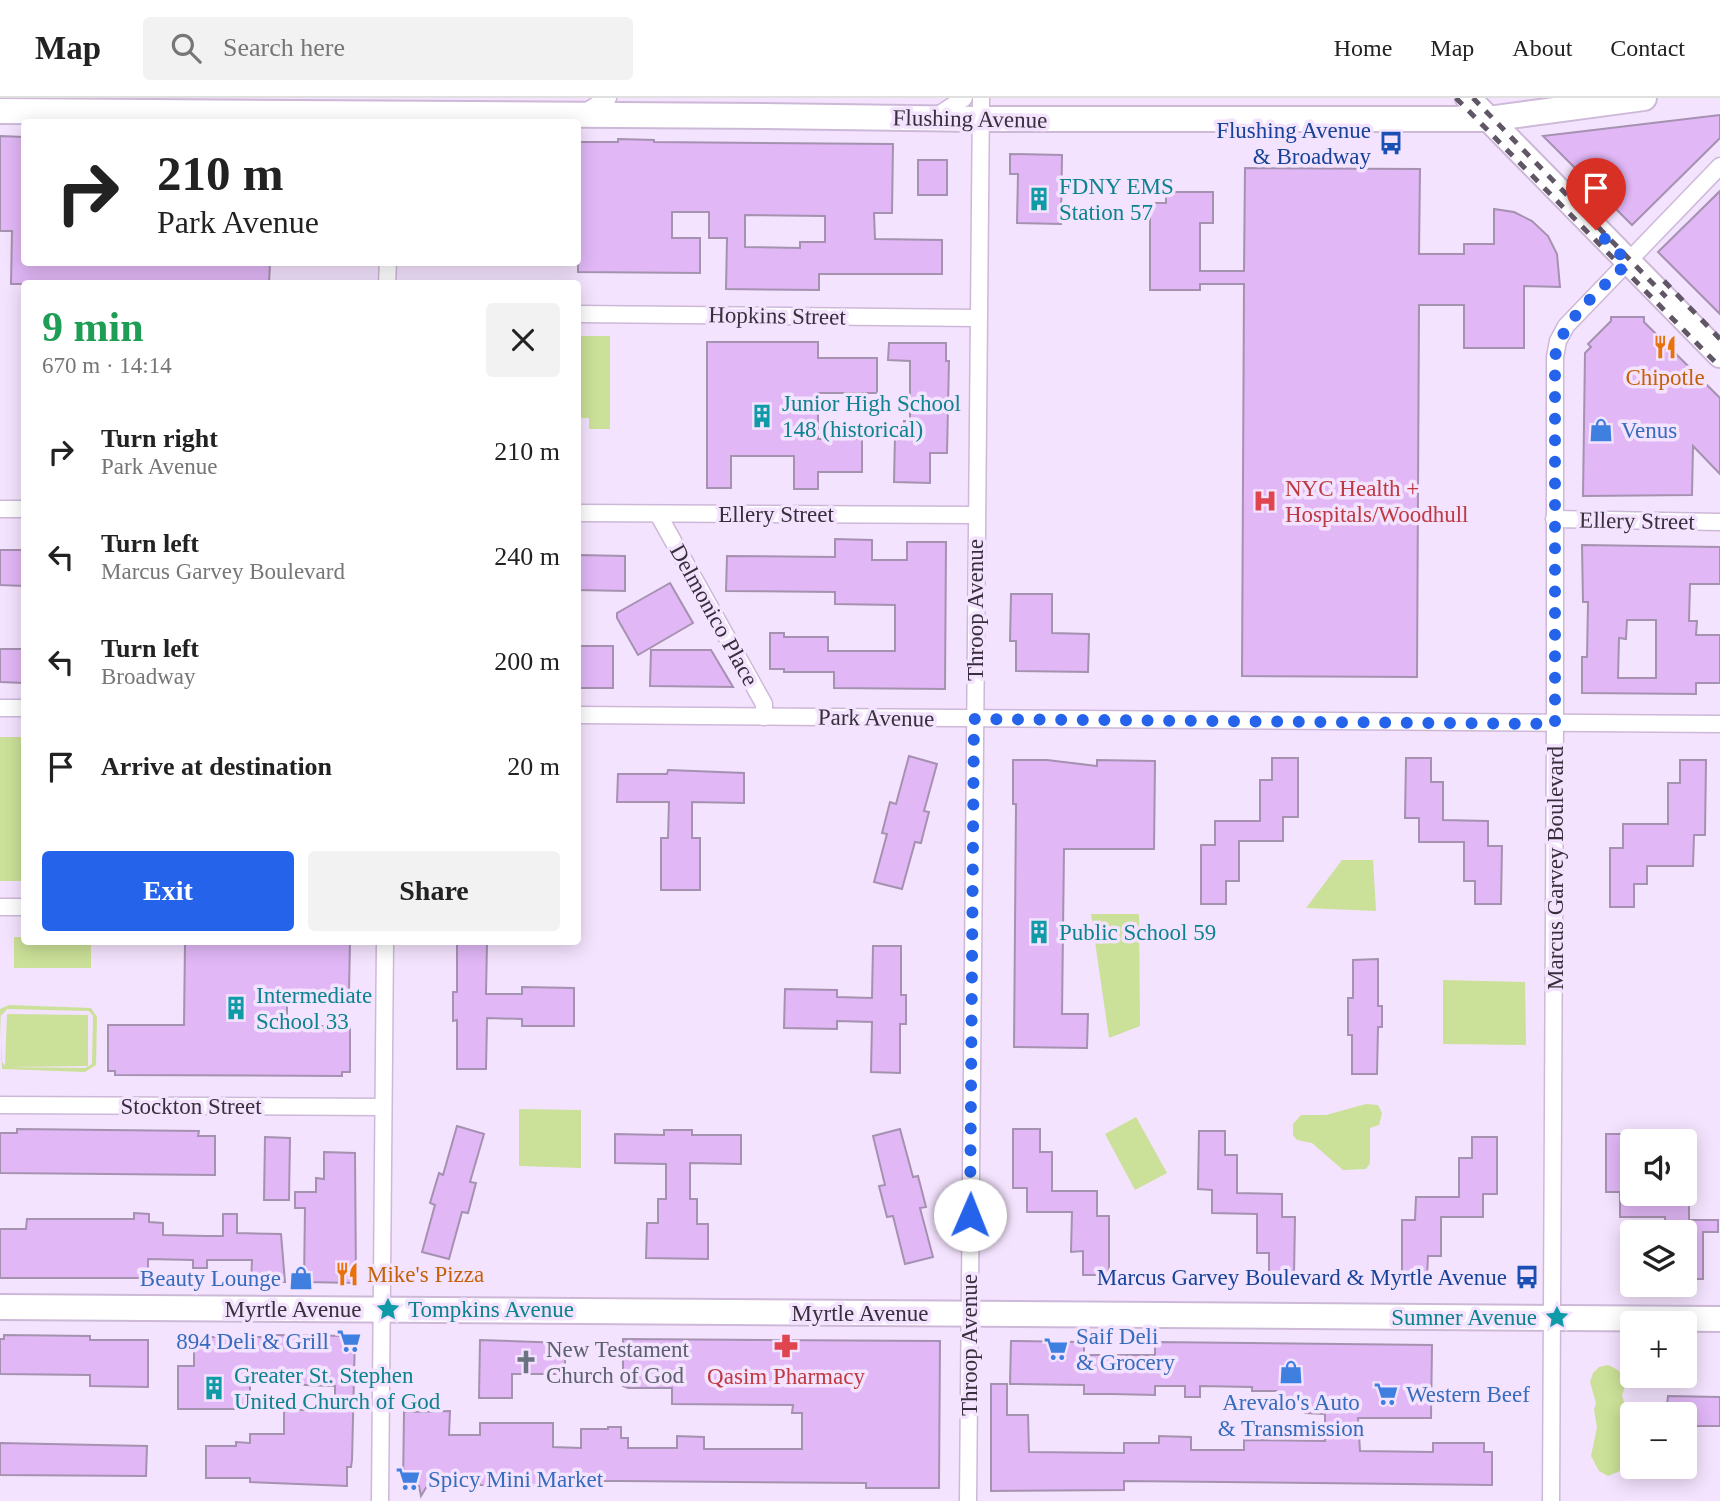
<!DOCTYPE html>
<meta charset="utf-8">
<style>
body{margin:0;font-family:"Times New Roman",serif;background:#f2f2f2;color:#222;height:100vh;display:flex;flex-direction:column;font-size:26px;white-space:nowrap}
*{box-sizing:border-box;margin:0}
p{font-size:23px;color:#767676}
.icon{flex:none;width:38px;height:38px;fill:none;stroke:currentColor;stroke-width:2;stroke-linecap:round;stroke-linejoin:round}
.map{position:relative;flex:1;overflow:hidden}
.drawer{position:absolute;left:21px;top:182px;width:560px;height:665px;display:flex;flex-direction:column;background:#fff;border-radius:7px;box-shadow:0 4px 18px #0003}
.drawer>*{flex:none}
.banner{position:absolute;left:21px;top:21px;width:560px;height:147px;border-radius:7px;box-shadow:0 4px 18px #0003;background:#fff;color:#222;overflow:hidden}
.fabs{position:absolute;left:1620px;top:1031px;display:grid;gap:14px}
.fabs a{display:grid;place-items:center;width:77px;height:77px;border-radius:7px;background:#fff;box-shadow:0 4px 18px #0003;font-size:35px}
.pin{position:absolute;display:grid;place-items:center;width:60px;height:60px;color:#fff;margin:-72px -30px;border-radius:50% 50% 50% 0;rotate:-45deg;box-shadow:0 0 7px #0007}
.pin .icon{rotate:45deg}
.me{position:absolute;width:77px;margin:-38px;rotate:1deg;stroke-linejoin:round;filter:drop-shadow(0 0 5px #0008)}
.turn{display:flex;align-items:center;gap:24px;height:147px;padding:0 21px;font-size:32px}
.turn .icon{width:91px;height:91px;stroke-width:2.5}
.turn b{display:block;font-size:49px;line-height:60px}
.round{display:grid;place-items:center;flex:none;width:74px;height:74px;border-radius:7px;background:#f2f2f2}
.head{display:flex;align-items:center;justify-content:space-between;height:119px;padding:0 21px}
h1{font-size:42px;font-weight:700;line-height:52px;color:#1e9e55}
.cta{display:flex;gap:14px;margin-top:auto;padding:14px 21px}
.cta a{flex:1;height:80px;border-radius:7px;background:#2563eb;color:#fff;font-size:28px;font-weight:700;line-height:80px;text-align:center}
.cta a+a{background:#f2f2f2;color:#222}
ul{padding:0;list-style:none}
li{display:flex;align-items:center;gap:21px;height:105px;padding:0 21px}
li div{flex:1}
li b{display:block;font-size:26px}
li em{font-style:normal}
header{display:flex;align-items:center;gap:42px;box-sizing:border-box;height:98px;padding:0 35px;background:#fff;border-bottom:2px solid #e0e0e0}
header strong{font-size:33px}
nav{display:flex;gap:38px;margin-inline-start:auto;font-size:24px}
.search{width:490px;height:63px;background:#f2f2f2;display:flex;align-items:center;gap:18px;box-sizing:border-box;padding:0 24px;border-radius:7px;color:#767676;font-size:26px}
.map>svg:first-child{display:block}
.green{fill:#cbe098;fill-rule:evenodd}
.building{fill:#e1b7f6;stroke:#a591b0;stroke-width:2;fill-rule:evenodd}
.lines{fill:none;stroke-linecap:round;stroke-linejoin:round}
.minor-casing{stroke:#cdb8d8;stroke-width:19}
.primary-casing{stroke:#cdb8d8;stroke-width:28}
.minor{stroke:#fff;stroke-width:16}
.primary{stroke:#fff;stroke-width:24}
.rail{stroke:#605665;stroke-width:5;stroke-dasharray:9 9;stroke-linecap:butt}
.route{stroke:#2563eb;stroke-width:12;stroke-dasharray:0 21.6}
.labels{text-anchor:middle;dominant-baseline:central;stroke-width:7;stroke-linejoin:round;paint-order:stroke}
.street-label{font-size:23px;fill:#372f3b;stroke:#f4e3fe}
.transit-label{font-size:23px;fill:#164399;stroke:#f4e3fe;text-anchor:end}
.culture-label{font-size:23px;fill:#0d838f;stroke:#f4e3fe;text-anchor:start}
.food-label{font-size:23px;fill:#c56008;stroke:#f4e3fe}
.shop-label{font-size:23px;fill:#366cbe;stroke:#f4e3fe;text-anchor:start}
.health-label{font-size:23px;fill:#be3a42;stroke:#f4e3fe;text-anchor:start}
.worship-label{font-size:23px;fill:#5b616d;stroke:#f4e3fe;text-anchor:start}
</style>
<header>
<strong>Map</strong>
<div class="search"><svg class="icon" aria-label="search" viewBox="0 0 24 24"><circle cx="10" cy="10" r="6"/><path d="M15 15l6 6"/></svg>Search here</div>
<nav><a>Home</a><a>Map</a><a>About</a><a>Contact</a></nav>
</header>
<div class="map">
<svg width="1720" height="1403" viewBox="0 0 1720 1403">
<rect width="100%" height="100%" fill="#f4e3fe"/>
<g class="green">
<path d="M578,238H610V331H589V320H578Z"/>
<rect x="0" y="639" width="24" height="144"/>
<path d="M1342,762H1373L1376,813L1306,810Z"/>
<path d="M1091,816H1139L1140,928L1109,940Z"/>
<path d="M14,839H24V844H91V870H14Z"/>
<path d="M1443,882L1525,884L1526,947L1443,946Z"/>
<path d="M9,907L91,910L97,919L96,967L85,974L2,971L0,911ZM7,911L89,913L93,918L92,966L85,970L8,969L88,968V917L7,916L5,968L1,962V918Z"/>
<path d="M1366,1006L1378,1007L1382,1015L1379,1027L1370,1030V1065L1366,1071L1343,1072L1312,1045L1297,1042L1293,1037V1026L1301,1017H1326Z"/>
<path d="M519,1011L581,1012V1070L519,1068Z"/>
<path d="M1136,1019L1167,1075L1135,1092L1105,1036Z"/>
<path d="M1608,1267C1623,1273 1629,1282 1622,1297C1623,1302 1626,1308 1625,1313C1624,1319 1620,1323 1620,1329C1621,1347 1634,1351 1625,1371L1608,1378L1599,1373L1591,1358L1597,1329L1594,1312L1596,1305L1590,1284L1593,1275L1599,1269Z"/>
</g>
<g class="building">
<path d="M1720,17V40L1632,127L1543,38Z"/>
<path d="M0,38L24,39V164H270L269,186H11L12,133H0Z"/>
<path d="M618,41L654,42V44L893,46L892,115H874L875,141L942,142V176H819V192L726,191L727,140H709V114H672V140H700V175L578,174V44H618ZM745,117L825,118V144H800V150L745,149Z"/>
<path d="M1010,56L1062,57L1061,126L1017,125L1018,76H1010Z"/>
<rect x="918" y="62" width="29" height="35"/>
<path d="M1245,70L1420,71L1419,156H1464V146H1494V111L1514,114L1532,123L1548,138L1557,156L1560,189L1524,188V250H1464V207H1419L1417,579L1242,578L1244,186H1200V192H1150V105H1166V94H1213V125H1200V173H1244Z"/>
<path d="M1720,93V216L1658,154Z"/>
<path d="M1611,219H1644V224L1720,300V376L1693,348L1692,397L1583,398L1585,255L1591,249L1588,246L1611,223Z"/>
<path d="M707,244H818V260H877V295H818V341H862V374H818V391H794V358H731V390H707Z"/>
<path d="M889,245H946V263H949L947,355H930V385L894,384L895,337H904V323H910V263L888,262Z"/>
<path d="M835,441L872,442V462H907V444H946L945,591L834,590V574H784V571H770V535H784V539H828V553H895V507L835,506V494L726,493L727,458L835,459Z"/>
<path d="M1582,447L1720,449V486H1690L1689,523H1697L1696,537H1720V585H1696V596L1582,595V559H1587L1588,504H1583ZM1627,522H1656V580H1618L1619,540L1626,541Z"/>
<path d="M0,452H24V488L0,487Z"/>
<path d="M578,457L625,458V493L578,492Z"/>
<path d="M670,485L693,525L638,557L617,520V515Z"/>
<path d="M1011,496H1052V535L1089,536L1088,574L1016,573V543H1010Z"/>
<rect x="578" y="548" width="35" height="42"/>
<path d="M0,551H24V585L0,584Z"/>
<path d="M651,552H711L733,589L650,588Z"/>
<path d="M909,658L937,666L924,713L929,714L923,737L921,745L915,744L902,791L874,784L887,736L882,735L890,704L896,706Z"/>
<path d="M1272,660H1298V719H1283V743H1239V783H1226V806H1201V747H1215V723H1260V682H1272Z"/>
<path d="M1406,660H1431V684H1443V722L1488,723V748H1502L1501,806H1475V783H1464V744H1419V720H1405Z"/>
<path d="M1013,662H1047L1097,668V662L1155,663L1154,751H1064L1062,916H1088L1087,950L1014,949L1016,706H1013Z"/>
<path d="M1680,662H1706L1705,737H1694L1693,768H1647V786H1634V809H1610V750H1623V726H1668V685H1680Z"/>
<path d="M668,672L744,675V705L692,704V740H700V792H661V740H668L669,704H617L618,676H667Z"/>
<path d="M185,844H350L349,894H287V928H350V974H342V978L115,977V973H108V927H184Z"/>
<path d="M457,845H487L486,896H522V889L574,890V928H522V921L487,920L486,971H457V922L453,923V894H457Z"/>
<path d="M873,848H901V897H906V926H900V975L871,974L872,924L837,923V931L784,930L785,891L837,892V899L872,900Z"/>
<path d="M1378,861V908H1382V929H1378L1377,976H1352V937H1348V900H1353V862Z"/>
<path d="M457,1028L484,1036L470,1084L476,1085L468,1115L462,1114L449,1161L422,1154L435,1107L430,1105L439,1075L443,1077Z"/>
<path d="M17,1031L199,1033L198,1038H215V1077L0,1075V1035H17Z"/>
<path d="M900,1031L913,1079L918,1078L926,1109L920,1110L933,1159L905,1166L893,1118L887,1119L879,1088L885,1087L873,1038Z"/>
<path d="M1013,1031H1040V1054H1052V1093H1097V1118H1109V1177H1083V1153L1071,1154L1072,1114H1027V1090H1013Z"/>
<path d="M664,1032H692V1037H741V1066L690,1065V1101H697V1126H708V1161L646,1160L647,1125H658V1101H666V1066L615,1065V1036L664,1037Z"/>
<path d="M1199,1033H1225V1057H1237V1095L1282,1096V1119H1295L1294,1178H1269V1155H1257V1116L1212,1115V1092L1198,1091Z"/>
<path d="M1606,1036H1633V1096H1645V1098H1689V1122H1718V1134H1703V1181H1685V1134H1665V1119H1620V1094H1606Z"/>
<path d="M265,1039L290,1040L289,1102H264Z"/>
<path d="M1472,1039H1497V1096H1483V1119H1441V1158H1428L1427,1179H1402V1122H1415L1416,1099H1459V1060H1472Z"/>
<path d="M324,1054L355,1055L356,1185L304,1184L305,1110H295V1094H316V1080L324,1081Z"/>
<path d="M134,1115L149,1116V1124L163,1125V1137L207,1138H223V1116H237V1135L281,1136L285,1184H251L252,1162H207V1170H193V1162L148,1161V1180H0V1131H26L27,1121H134Z"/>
<path d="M4,1237L90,1238V1242H148V1289L90,1288V1277L0,1276V1241H4Z"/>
<path d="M271,1237L355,1238L352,1362L351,1369H347V1388L250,1384V1380H206V1348H236V1344L250,1345V1336H284V1312H335V1288L250,1285V1311H178V1268H194V1239H270Z"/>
<path d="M623,1241L940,1243L939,1390H866V1385L621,1383H553V1388L480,1387V1379L449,1380V1388H427L421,1398L419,1388H403L404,1314L450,1313L449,1337H480V1325H553V1349L581,1350V1331H608V1329H621V1340H628V1350H677V1338L704,1339V1351H802V1315H792L793,1307L672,1306V1290H628L623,1288Z"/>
<path d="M480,1242L565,1245V1276H512V1300H479Z"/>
<path d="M1011,1243L1084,1244V1257H1155V1244L1432,1247L1431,1320H1358L1360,1353L1433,1354V1345H1484V1354H1492V1387L1124,1383V1392L991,1393V1286H1007V1317H1028L1029,1354L1124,1355V1345H1159V1338L1191,1339V1352H1244V1342L1325,1343V1316L1305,1315V1303H1277V1293H1252V1289L1200,1288V1299H1185V1288H1155V1297L1112,1296H1084V1287L1010,1286Z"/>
<path d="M1668,1298L1720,1299V1328H1685V1316H1666Z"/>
<path d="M0,1345L147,1348L146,1378L0,1377Z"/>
</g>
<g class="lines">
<g class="minor-casing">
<g id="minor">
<path d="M584,15L608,0"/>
<path d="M934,20L964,0"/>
<path d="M387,186L388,164"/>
<path d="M578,216L977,220"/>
<path d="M0,411H24"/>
<path d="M578,415L975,417"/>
<path d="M658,416L764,606V619"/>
<path d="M1554,421L1720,424"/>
<path d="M0,610H24"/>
<path d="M578,617L1720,626"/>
<path d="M0,809H24"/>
<path d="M0,1007L383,1009"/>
<path d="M380,1403L385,844"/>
<path d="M968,1403L981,0"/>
<path d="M1551,1403L1555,626V259L1558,243L1566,228L1720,68"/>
</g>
</g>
<g class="primary-casing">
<g id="primary">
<path d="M1468,0L1720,257"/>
<path d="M0,13L764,18L980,21H1488L1644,0"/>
<path d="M0,1209L1720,1221"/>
</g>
</g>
<use href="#minor" class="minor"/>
<use href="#primary" class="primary"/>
<g class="rail">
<path d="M1456,0L1720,269"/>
<path d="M1473,0L1666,199"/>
<path d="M1664,183L1720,241"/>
</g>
</g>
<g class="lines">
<path class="route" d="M970,1117L974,621L1555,626V259C1562,221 1601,192 1628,164L1596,132"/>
</g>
<defs>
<g id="bus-bare" transform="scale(1.89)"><path d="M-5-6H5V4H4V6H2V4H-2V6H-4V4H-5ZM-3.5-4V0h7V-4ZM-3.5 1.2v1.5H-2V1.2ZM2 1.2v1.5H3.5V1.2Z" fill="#1a4fb4" stroke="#f4e3fe" stroke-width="2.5" paint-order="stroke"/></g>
<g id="building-bare" transform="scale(1.89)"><path d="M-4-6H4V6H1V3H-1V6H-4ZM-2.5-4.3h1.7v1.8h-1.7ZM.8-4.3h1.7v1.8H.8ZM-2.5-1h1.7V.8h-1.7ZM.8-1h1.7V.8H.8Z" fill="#0f9aa8" stroke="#f4e3fe" stroke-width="2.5" paint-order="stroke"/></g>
<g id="restaurant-bare" transform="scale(1.89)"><path d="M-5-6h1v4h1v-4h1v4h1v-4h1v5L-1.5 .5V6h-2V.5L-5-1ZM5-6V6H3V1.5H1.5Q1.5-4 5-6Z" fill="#e8710a" stroke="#f4e3fe" stroke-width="2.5" paint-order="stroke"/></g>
<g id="shop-bare" transform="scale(1.89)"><path d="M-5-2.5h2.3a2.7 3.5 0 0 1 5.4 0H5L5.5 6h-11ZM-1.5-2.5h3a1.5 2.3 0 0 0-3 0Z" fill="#3f7fe0" stroke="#f4e3fe" stroke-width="2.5" paint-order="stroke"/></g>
<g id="hospital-bare" transform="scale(1.89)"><path d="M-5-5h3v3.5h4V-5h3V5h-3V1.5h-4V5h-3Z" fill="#e0444e" stroke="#f4e3fe" stroke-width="2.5" paint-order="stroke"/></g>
<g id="sight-bare" transform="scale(1.89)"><path d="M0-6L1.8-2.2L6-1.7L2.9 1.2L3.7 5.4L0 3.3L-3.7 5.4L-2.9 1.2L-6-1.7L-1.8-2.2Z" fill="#0f9aa8" stroke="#f4e3fe" stroke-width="2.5" paint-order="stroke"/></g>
<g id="supermarket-bare" transform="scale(1.89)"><path d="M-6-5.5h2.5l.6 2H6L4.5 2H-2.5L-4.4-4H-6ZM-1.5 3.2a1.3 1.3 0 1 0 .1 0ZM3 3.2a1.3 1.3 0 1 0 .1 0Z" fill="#3f7fe0" stroke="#f4e3fe" stroke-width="2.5" paint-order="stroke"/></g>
<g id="pharmacy-bare" transform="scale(1.89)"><path d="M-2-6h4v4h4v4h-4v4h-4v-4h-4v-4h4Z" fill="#e0444e" stroke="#f4e3fe" stroke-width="2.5" paint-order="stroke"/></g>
<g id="church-bare" transform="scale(1.89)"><path d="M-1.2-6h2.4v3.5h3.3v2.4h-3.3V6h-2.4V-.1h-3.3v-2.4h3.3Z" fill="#6b7280" stroke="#f4e3fe" stroke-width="2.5" paint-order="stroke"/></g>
</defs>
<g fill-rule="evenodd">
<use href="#bus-bare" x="1391" y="45"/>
<use href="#building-bare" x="1039" y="101"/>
<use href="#restaurant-bare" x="1665" y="249"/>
<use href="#building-bare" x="762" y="318"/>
<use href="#shop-bare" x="1601" y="332"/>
<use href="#hospital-bare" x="1265" y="403"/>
<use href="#building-bare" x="1039" y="834"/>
<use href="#building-bare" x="236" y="910"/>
<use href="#restaurant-bare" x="347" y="1176"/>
<use href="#bus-bare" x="1527" y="1179"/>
<use href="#shop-bare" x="301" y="1180"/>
<use href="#sight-bare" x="388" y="1211"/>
<use href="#sight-bare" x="1557" y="1219"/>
<use href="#supermarket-bare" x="349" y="1243"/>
<use href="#pharmacy-bare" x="786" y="1248"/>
<use href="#supermarket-bare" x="1056" y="1251"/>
<use href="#church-bare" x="526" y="1264"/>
<use href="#shop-bare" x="1291" y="1274"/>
<use href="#building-bare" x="214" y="1290"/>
<use href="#supermarket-bare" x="1386" y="1296"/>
<use href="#supermarket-bare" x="408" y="1381"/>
</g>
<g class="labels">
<g class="street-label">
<text transform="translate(970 21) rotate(1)">Flushing Avenue</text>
<text transform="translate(777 218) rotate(1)">Hopkins Street</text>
<text x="776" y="416">Ellery Street</text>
<text transform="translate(1637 423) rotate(1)">Ellery Street</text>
<text transform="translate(975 512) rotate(-90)">Throop Avenue</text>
<text transform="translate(714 517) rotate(61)">Delmonico Place</text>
<text transform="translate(876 620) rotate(1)">Park Avenue</text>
<text transform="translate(1555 770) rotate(-90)">Marcus Garvey Boulevard</text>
<text x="191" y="1008">Stockton Street</text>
<text x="293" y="1211">Myrtle Avenue</text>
<text x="860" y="1215">Myrtle Avenue</text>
<text transform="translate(969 1247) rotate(-90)">Throop Avenue</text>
</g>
<g class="transit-label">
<text x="1371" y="32">Flushing Avenue<tspan x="1371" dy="26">&amp; Broadway</tspan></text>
<text x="1507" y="1179">Marcus Garvey Boulevard &amp; Myrtle Avenue</text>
</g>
<g class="culture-label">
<text x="1059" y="88">FDNY EMS<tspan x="1059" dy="26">Station 57</tspan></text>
<text x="782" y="305">Junior High School<tspan x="782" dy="26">148 (historical)</tspan></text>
<text x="1059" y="834">Public School 59</text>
<text x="256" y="897">Intermediate<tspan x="256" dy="26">School 33</tspan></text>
<text x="408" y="1211">Tompkins Avenue</text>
<text x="1537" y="1219" text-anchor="end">Sumner Avenue</text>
<text x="234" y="1277">Greater St. Stephen<tspan x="234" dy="26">United Church of God</tspan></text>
</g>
<g class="food-label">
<text x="1665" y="279">Chipotle</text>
<text x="367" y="1176" text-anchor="start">Mike's Pizza</text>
</g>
<g class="shop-label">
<text x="1621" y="332">Venus</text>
<text x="281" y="1180" text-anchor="end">Beauty Lounge</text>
<text x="1076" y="1238">Saif Deli<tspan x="1076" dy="26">&amp; Grocery</tspan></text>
<text x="329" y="1243" text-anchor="end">894 Deli &amp; Grill</text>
<text x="1406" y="1296">Western Beef</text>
<text x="1291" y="1304" text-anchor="middle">Arevalo's Auto<tspan x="1291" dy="26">&amp; Transmission</tspan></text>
<text x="428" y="1381">Spicy Mini Market</text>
</g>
<g class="health-label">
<text x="1285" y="390">NYC Health +<tspan x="1285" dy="26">Hospitals/Woodhull</tspan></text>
<text x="786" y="1278" text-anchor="middle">Qasim Pharmacy</text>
</g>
<g class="worship-label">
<text x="546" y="1251">New Testament<tspan x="546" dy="26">Church of God</tspan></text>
</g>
</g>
</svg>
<div class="fabs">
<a><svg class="icon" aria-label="sound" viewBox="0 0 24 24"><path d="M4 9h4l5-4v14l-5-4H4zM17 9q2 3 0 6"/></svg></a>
<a><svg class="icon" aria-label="layers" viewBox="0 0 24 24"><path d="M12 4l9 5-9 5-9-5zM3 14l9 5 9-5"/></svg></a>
<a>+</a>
<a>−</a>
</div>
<div class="pin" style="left:1596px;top:132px;background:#d93025"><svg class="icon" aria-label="arrive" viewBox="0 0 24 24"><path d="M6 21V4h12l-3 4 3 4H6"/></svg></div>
<svg class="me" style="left:970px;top:1117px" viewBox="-20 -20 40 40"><circle r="19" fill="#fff"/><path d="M0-13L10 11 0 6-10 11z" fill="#2563eb"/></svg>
<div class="banner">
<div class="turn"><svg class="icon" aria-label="right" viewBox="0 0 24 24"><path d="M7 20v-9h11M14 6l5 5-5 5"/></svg><div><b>210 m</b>Park Avenue</div></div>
</div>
<section class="drawer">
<div class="head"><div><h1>9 min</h1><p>670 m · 14:14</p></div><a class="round"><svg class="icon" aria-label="close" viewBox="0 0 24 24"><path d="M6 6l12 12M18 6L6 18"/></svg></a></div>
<ul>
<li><svg class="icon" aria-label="right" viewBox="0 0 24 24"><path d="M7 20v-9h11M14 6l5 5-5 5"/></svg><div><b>Turn right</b><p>Park Avenue</p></div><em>210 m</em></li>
<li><svg class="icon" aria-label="left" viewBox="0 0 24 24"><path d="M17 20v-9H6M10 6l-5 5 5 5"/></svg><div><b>Turn left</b><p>Marcus Garvey Boulevard</p></div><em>240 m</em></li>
<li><svg class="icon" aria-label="left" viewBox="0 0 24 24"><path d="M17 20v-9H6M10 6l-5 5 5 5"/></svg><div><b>Turn left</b><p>Broadway</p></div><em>200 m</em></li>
<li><svg class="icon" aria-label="arrive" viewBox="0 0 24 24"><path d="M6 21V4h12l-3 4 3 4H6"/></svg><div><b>Arrive at destination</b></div><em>20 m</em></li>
</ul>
<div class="cta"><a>Exit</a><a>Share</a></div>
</section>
</div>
